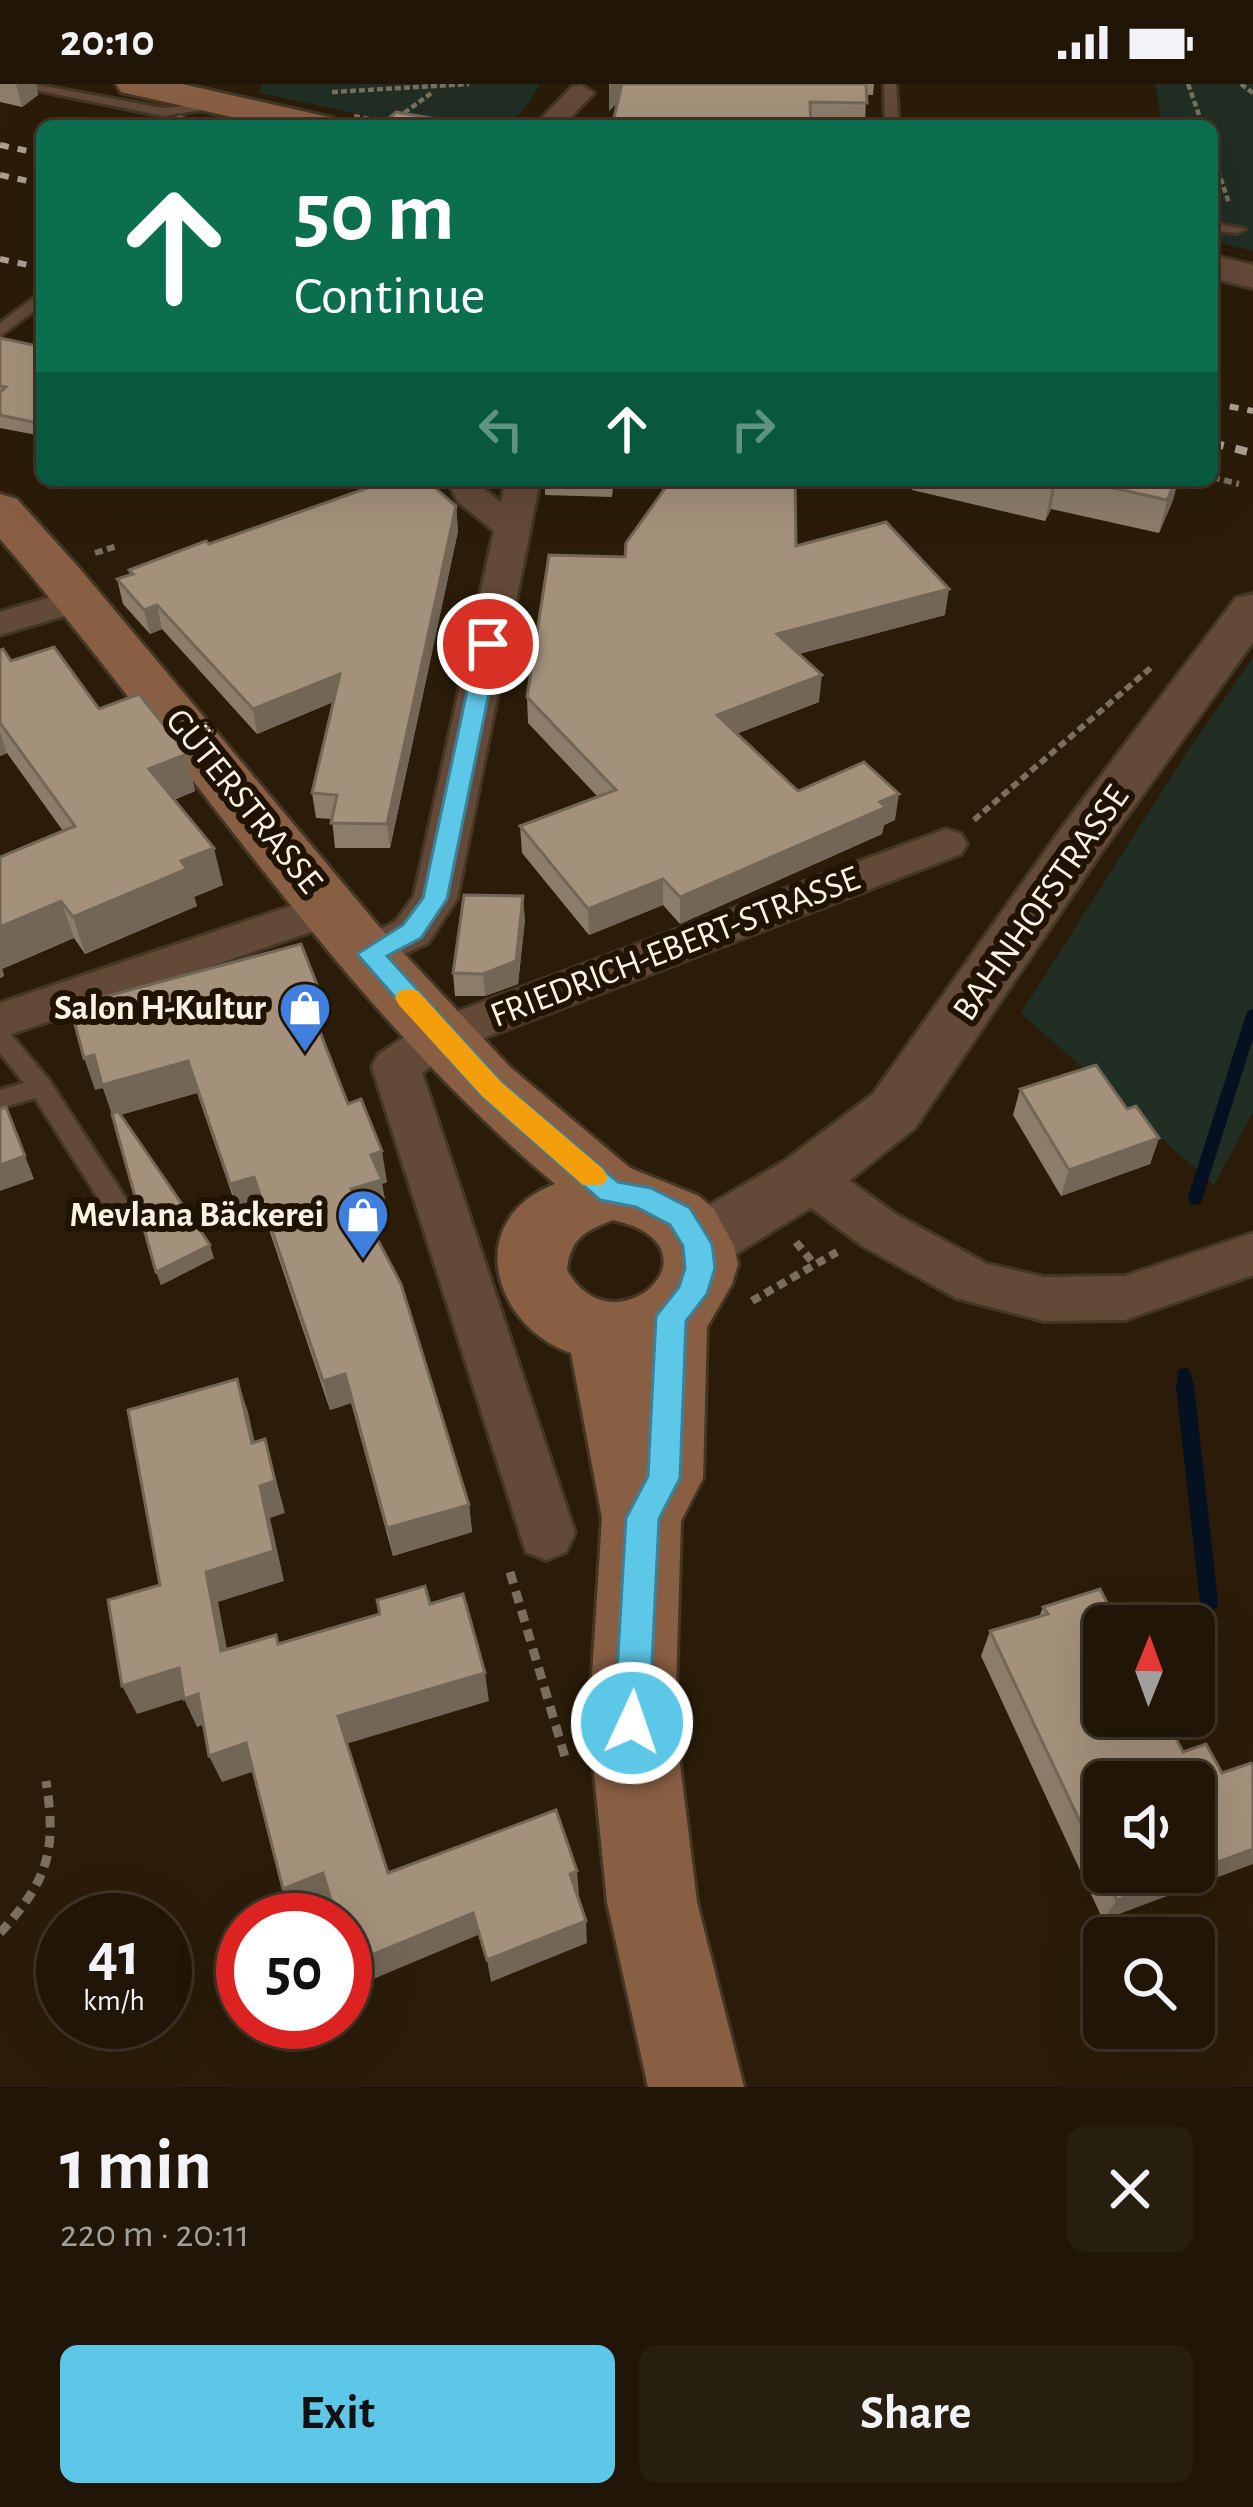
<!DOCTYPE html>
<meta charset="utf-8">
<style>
body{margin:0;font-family:"Alegreya Sans",sans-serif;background:#281e10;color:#f1f3f6;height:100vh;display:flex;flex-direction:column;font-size:45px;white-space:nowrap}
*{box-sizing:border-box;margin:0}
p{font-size:39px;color:#a29f9b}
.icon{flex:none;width:66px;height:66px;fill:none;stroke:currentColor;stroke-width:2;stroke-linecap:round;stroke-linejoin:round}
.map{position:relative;height:2003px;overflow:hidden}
.panel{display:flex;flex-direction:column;background:#201506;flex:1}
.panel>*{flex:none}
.banner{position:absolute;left:36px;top:36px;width:1182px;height:366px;border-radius:18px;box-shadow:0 12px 48px #0002,0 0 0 3px #3d3428;background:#0b6e4f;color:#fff;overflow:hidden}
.needle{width:78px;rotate:1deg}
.controls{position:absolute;left:1083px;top:1521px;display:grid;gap:24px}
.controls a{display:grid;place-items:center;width:132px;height:132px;border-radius:18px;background:#201506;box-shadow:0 12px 48px #0002,0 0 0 3px #3d3428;font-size:60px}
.speed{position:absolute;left:36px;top:1809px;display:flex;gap:24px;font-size:60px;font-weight:700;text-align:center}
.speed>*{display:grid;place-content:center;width:156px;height:156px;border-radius:50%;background:#201506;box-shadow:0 12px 48px #0002,0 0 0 3px #3d3428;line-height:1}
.speed small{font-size:30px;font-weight:400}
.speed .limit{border:18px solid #d22;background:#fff;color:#111}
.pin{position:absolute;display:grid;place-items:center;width:102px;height:102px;color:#fff;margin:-51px;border:6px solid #fff;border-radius:50%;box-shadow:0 3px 12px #0007}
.me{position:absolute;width:132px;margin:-66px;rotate:3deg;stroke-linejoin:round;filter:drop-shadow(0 0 9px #0008)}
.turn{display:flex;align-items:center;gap:42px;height:252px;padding:0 60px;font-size:54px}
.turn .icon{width:156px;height:156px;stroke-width:2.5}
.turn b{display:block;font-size:84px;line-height:102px}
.lanes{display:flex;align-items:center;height:114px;padding:0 60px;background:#0003;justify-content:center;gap:60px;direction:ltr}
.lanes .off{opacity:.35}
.round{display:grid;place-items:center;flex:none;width:126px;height:126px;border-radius:18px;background:#281e10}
.overview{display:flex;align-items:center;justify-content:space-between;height:204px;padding:0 60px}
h1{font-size:72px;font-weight:600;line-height:90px}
.cta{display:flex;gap:24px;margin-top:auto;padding:24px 60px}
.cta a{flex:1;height:138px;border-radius:18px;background:#5dc7e8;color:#111;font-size:48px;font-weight:600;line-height:138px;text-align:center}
.cta a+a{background:#281e10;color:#f1f3f6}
.status{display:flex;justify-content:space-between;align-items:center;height:84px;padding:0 60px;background:#201506;direction:ltr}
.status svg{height:33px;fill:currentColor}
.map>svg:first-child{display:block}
.green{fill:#212e23}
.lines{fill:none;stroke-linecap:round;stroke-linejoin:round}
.stream-far1{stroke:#051021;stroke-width:14}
.stream{stroke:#051021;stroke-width:18}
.service-casing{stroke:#433623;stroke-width:6}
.minor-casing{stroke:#433623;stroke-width:6}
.tertiary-casing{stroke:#433623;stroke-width:6}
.secondary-casing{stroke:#433623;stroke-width:6}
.path-far3{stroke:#7a6e5d;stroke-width:4.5;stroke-dasharray:6 3;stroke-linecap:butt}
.path-far2{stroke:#7a6e5d;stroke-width:6;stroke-dasharray:8 4.5;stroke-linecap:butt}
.path-far1{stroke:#7a6e5d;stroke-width:8;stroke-dasharray:9 6;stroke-linecap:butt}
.path{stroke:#7a6e5d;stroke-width:9;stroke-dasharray:12 8;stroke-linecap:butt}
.service{fill:#634938;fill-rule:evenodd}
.minor{fill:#634938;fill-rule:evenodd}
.tertiary{fill:#634938;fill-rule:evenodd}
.secondary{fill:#895f44;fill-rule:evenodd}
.rail-far1{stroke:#ada192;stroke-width:6;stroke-dasharray:9 9;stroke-linecap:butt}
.rail{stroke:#ada192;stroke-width:8;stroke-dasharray:12 12;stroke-linecap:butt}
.wall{fill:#8c7d6a}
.shaded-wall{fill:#726656}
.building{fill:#a3917b;stroke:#726656;stroke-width:3}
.route{fill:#5dc7e8;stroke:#3c8197;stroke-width:3}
.slow{fill:#f59e0b}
.labels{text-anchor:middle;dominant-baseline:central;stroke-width:12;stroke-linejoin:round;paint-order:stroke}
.street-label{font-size:36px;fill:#fcf2e6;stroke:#201302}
.poi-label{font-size:36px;font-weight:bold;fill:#fcf2e6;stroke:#201302;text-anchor:end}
</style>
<div class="status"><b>20:10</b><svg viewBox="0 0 49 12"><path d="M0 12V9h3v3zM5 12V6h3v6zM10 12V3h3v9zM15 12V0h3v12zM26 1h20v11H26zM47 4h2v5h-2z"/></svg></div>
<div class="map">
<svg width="1253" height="2003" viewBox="0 0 1253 2003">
<rect width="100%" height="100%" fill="#2a1c08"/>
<g class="green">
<path d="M263,0H540C531,15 522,35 503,41C450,56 318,20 259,9Z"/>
<path d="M1155,0H1253V167L1212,157V42H1162Z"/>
<path d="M1253,574V1028L1214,1101L1021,929L1189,665Z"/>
</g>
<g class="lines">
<g class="stream-far1">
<path d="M1195,1114L1253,932"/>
<path d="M1184,1291L1186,1305"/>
</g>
<path class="stream" d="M1185,1302L1209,1518"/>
<g class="service-casing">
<g id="service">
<path d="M6,0H33L163,24L229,17L236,21L163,32Z"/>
<path d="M884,0H896L899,42H885Z"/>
<path d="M1212,139L1245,145L1238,149L1212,147Z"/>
<path d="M42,208V221L0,252V239Z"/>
<path d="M0,944L8,947L49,996L127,1117L131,1124L127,1131L118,1134L109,1131L35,1014L0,1024V1006L24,999L0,969Z"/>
</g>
</g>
<g class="minor-casing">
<g id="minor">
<path d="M581,1L594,9L562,42H534L572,3Z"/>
<path d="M447,396H481L485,406L501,418L506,396H540L457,815L428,859L370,886L354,881L347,870L354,859L396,837L414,812L494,447L458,418Z"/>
<path d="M81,504L94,507L100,515L94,523L0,551V528Z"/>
<path d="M946,745L961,750L967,760L961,770L458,964L422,989L575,1449L566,1468L546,1476L526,1468L372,983L379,970L424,940Z"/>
<path d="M330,809L346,814L352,825L346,836L0,954V919Z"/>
<path d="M808,1074L826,1080L897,1131L987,1180L1044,1193L1125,1192L1253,1149V1191L1125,1236L1044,1237L956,1214L861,1161L790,1108L783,1094L790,1080Z"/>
</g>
</g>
<g class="tertiary-casing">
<g id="tertiary">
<path d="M1212,171L1253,181V204L1212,194Z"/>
<path d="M1253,510V558L1102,767L915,1044L830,1112L721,1179L698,1186L675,1179L666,1160L675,1141L786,1076L873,1010L1064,741L1236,514Z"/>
</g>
</g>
<g class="secondary-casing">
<g id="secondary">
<path d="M116,0H182L333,34L338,42H271L121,8Z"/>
<path d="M0,410L17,415L80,485L382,846L510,983L630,1084L699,1112L714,1125L734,1162L738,1180L732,1200L707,1243L703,1394L681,1437L675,1639L697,1818L744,2003H648L607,1818L589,1639L602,1434L571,1269C491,1241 463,1135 555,1100C337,917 185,669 0,455ZM613,1136C730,1162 614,1271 567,1186C570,1154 585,1147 613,1136Z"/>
</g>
</g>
<g class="path-far3">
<path d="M1188,0L1203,42"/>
<path d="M1241,0L1253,9"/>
<path d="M332,8L469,0"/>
<path d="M354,32L409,42"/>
<path d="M397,34L433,8"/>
<path d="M1212,69L1229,119"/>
</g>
<g class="path-far2">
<path d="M1212,393L1239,400"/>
<path d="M95,469L117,462"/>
<path d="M974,736L1154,581"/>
</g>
<g class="path-far1">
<path d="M796,1158L814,1180"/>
<path d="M752,1217L837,1168"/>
</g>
<g class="path">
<path d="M510,1488L566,1676"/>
<path d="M0,1849C48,1796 57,1768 46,1697"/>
</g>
<use href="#service" class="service"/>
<use href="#minor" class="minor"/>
<use href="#tertiary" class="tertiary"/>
<use href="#secondary" class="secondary"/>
<g class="rail-far1">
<path d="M0,61L42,70"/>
<path d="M0,91L42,100"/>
<path d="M0,175L42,184"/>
<path d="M1212,319L1253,327"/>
</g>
<path class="rail" d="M1212,359L1253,369"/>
</g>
<g class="wall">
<path d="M0,0H36L38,11L22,23L0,18Z"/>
<path d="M609,0H874L873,11H866L865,42H612L617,19L609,27Z"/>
<path d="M0,253L42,263V352L0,344Z"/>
<path d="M545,396H614L612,413L545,411Z"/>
<path d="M913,396H1178L1173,416L1159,449L1051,425L1045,437L912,406Z"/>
<path d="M456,422L458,447L390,764H335L332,735L316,734L312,709L333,618L257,650L162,545L150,550L123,520L117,495L130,491L129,486L209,460Z"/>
<path d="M796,462L945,531L799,570L819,618L736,650L798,707L895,736L884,741L882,750L680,840L663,821L589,851L522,769L520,742L598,713L528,639L527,613L625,473Z"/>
<path d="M0,566L11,577L187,670L195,707L174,716L223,801L194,813L197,822L85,870L74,854L2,885L4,892L0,894V773L63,747L7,669L0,672Z"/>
<path d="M525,835L518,900L485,912H455L453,889Z"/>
<path d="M326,941L318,943L348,1020L387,1098L382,1100L387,1127L366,1134L469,1421L472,1448L393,1472L351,1319L330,1326L262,1125L239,1131L197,1009L120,1031L214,1174L161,1201L112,1030L103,1004L95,1006Z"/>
<path d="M1020,1005L1127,1025L1159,1054L1150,1080L1061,1112L1013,1031Z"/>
<path d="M1043,1523L1183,1668L1222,1689L1103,1836L981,1572L990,1547L1039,1533Z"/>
</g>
<g class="shaded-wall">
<path d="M16,0H36L38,11L22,23Z"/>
<path d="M611,0H625V11L609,27V2Z"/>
<path d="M1056,396L1051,425L1045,437L1052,404Z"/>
<path d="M1176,396H1178L1173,416L1159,449L1167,416Z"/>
<path d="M456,422L458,447L390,764L387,740Z"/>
<path d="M949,505L945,531L775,576L777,550Z"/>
<path d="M157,521L162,545L150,550L144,526Z"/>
<path d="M340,590L343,614L257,650L253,625Z"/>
<path d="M822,591L819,618L715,658L717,631Z"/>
<path d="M0,648L7,669L0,672Z"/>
<path d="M187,670L195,707L159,722L149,685Z"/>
<path d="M899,710L895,736L884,741L882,750L680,840V813Z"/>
<path d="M214,764L223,801L194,813L197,822L85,870L73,833L181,777Z"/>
<path d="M663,795V821L589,851L588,825Z"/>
<path d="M523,812L525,835L518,900L485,912L483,890Z"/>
<path d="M61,817L74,854L2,885L4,892L0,894V843Z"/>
<path d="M320,908L326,941L313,945L306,912Z"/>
<path d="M94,971L188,977L197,1009L113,1033L103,1004L95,1006L84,974Z"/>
<path d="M6,1023L34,1095L0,1107V1081Z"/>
<path d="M1159,1054L1150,1080L1061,1112L1069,1086Z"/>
<path d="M382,1067L387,1098L382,1100L387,1127L357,1136L351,1105L371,1071Z"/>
<path d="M254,1093L262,1125L239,1131L230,1100Z"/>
<path d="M210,1161L214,1174L161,1201L156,1188Z"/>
<path d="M345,1290L351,1319L330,1326L323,1297Z"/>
<path d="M237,1295L248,1328L262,1391L252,1359Z"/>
<path d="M265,1355L285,1429L270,1434L284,1497L218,1518L233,1596L221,1567L206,1488L260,1402Z"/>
<path d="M469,1421L472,1448L393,1472L387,1444Z"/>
<path d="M179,1584L198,1610L211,1638L197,1643L184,1615L137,1630L122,1602Z"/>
<path d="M485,1589L489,1617L346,1660L338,1632Z"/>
<path d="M246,1659L258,1686L222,1698L209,1672Z"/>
<path d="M1253,1765V1780L1103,1836L1117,1816Z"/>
<path d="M577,1787L579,1811L572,1814L570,1790Z"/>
<path d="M323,1789L332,1813L294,1828L283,1805Z"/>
<path d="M473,1829L478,1851L359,1901L350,1880Z"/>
<path d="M586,1837L587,1859L491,1898L487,1876Z"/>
</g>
<g class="building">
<path d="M622,0H866L867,19L810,18L811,42H612Z"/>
<path d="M396,28L448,37L443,42H380Z"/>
<path d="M179,33L223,42H167Z"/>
<path d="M0,254L42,263V340L0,331V308L6,303L0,302Z"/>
<path d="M390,396H426L456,422L387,740L331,739L337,711L312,709L340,590L253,625L157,521L144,526L117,495L133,490L129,486L206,457L209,460Z"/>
<path d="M671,396H795L796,462L886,438L949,505L777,550L822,591L717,631L798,707L864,678L899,710L880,718L886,723L680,813L663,795L588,825L520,742L616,706L527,613L549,471L625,473L626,459Z"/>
<path d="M1017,396H1056L1052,404Z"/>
<path d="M1078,396H1176L1167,416Z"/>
<path d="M54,563L99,625L139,610L187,670L149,685L214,764L181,777L187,785L73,833L61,817L0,843V773L75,742L0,639V566L3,565L11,577Z"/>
<path d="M464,811L523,812L516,877L483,890L453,889Z"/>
<path d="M301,860L320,908L306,912L348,1020L361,1015L382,1067L371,1071L382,1096L351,1105L401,1200L469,1421L387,1444L345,1290L323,1297L254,1093L230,1100L188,977L102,1001L94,971L84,974L70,922Z"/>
<path d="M1096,981L1127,1025L1136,1022L1159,1054L1069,1086L1020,1005Z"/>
<path d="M6,1023L25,1072L0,1081V1025Z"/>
<path d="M118,1027L210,1161L156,1188L112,1030Z"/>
<path d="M237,1295L252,1359L265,1355L275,1397L260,1402L274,1467L206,1488L221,1567L276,1551L278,1560L380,1530L377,1516L425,1502L430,1520L463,1510L485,1589L338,1632L388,1789L556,1726L577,1787L570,1790L586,1837L487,1876L473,1829L350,1880L345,1864V1836H337L323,1789L283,1805L246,1659L209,1672L198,1610L184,1615L179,1584L122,1602L108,1516L160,1501L128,1326Z"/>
<path d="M1100,1505L1119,1542H1104V1632H1164L1183,1668L1206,1660L1222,1689L1251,1679L1253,1683V1765L1194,1787V1698H1104V1788H1192L1117,1816L990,1547L1048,1530L1043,1523Z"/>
</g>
<path class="route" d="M488,554L499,560L447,815L421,854L387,872L501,998L618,1098L651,1104L690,1124L712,1160L715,1184L707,1210L686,1237L680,1394L659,1435L649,1639L644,1652L632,1657L619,1652L614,1639L626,1434L648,1392L656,1232L679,1203L685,1184L683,1162L670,1141L636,1123L600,1116L482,1012L357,870L403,841L423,814L477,560Z"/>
<path class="slow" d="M409,905L418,907L501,998L603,1085L608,1093L603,1101H583L482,1012L399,921L395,914L399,907Z"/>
<defs>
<g id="shop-pin" transform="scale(2.7)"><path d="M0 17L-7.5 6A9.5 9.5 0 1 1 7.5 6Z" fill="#3f7fe0" stroke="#201302"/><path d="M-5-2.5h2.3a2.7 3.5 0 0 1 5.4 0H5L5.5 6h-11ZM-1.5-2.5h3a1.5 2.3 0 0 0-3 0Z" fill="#fff"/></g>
</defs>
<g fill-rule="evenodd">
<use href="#shop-pin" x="305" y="924"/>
<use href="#shop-pin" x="363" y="1131"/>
</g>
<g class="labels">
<g class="street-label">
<text transform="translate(244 717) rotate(51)">GÜTERSTRASSE</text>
<text transform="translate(1041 819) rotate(-55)">BAHNHOFSTRASSE</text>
<text transform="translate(675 863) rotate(-21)">FRIEDRICH-EBERT-STRASSE</text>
</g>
<g class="poi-label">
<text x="266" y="924">Salon H-Kultur</text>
<text x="324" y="1131">Mevlana Bäckerei</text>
</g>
</g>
</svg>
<div class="controls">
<a><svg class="needle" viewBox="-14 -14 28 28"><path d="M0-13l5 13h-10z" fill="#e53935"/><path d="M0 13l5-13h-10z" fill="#a29f9b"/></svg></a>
<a><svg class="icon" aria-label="sound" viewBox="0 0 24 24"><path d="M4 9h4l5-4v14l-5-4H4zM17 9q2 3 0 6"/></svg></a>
<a><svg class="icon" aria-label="search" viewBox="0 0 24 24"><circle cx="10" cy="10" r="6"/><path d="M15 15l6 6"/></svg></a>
</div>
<div class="speed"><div>41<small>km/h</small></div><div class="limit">50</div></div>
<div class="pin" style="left:488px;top:560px;background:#d93025"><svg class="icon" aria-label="arrive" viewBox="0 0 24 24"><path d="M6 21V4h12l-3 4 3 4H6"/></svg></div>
<svg class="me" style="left:632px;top:1639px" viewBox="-20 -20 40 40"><circle r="17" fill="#5dc7e8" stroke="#fff" stroke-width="3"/><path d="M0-11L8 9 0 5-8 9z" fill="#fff"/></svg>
<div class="banner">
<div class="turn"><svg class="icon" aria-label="ahead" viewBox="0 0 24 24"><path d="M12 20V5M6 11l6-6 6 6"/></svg><div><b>50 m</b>Continue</div></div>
<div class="lanes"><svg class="icon off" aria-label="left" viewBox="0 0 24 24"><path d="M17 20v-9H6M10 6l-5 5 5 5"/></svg><svg class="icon" aria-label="ahead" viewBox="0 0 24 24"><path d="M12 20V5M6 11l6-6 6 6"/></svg><svg class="icon off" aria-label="right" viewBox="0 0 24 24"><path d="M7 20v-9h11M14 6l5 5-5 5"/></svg></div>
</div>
</div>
<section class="panel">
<div class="overview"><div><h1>1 min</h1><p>220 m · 20:11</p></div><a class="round"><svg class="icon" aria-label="close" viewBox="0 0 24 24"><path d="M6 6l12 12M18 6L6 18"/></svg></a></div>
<div class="cta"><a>Exit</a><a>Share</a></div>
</section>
